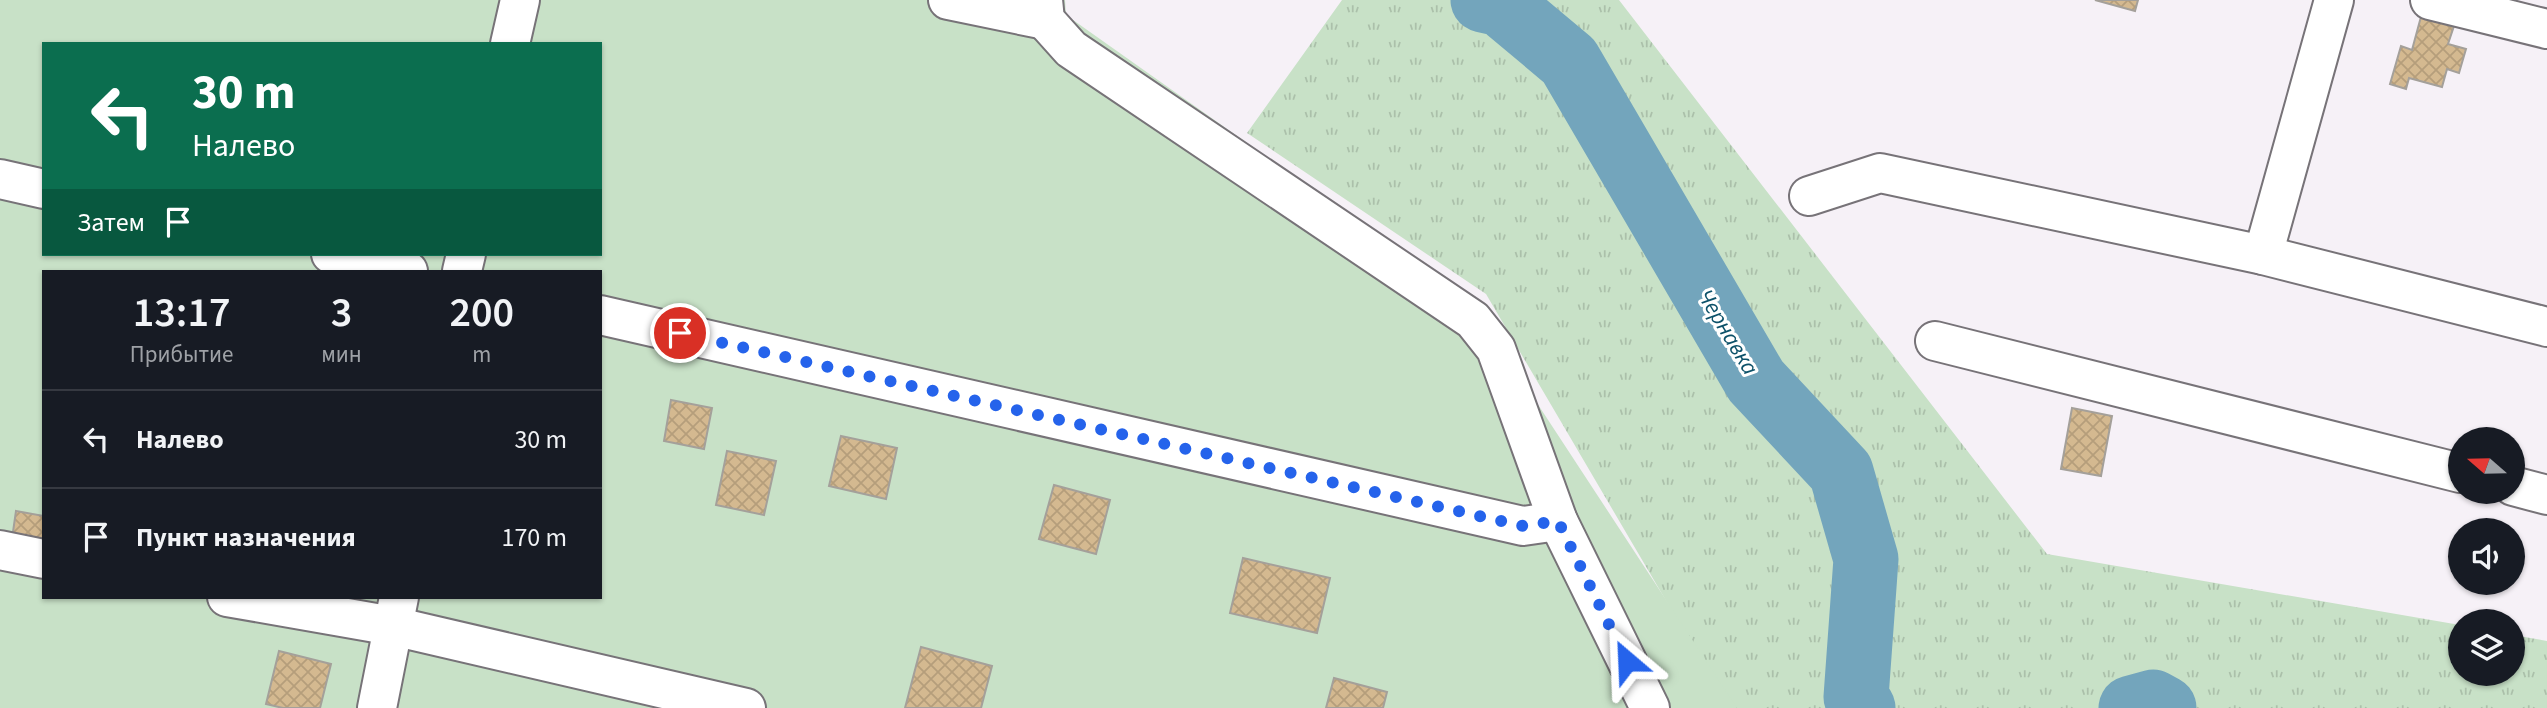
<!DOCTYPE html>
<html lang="ru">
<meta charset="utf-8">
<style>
body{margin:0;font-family:"Source Sans 3",sans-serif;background:#242831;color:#f1f3f6;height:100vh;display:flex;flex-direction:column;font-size:26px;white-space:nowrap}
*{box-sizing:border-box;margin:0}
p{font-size:23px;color:#9ea1a6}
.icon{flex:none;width:38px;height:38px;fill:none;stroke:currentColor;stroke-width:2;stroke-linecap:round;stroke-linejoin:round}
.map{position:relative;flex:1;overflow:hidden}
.drawer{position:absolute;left:42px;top:270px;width:560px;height:329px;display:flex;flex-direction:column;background:#171b24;border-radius:0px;box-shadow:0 2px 5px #0004}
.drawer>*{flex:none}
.hud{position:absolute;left:42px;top:42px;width:560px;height:214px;border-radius:0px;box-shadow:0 2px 5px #0004;background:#0b6e4f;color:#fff;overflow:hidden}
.needle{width:46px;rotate:290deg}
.fabs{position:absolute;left:2448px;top:427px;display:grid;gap:14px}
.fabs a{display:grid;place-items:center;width:77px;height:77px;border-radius:50%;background:#171b24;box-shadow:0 2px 5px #0004;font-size:35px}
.pin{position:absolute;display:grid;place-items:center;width:60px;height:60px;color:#fff;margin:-30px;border:4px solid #fff;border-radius:50%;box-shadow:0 2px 7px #0007}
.me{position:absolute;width:77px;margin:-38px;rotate:334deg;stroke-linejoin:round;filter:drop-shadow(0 0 5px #0008)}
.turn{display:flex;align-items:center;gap:24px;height:147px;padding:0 35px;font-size:32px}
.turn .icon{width:91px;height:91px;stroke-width:2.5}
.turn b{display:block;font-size:49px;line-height:60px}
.then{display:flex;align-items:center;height:66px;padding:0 35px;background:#0003;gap:14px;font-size:26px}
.eta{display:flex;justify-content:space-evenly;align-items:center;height:119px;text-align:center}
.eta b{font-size:42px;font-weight:600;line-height:49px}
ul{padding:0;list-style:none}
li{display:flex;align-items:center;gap:21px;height:98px;padding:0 35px;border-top:2px solid #363941}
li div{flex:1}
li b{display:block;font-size:26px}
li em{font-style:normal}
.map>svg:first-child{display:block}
.grass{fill:url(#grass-tufts)}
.garden{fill:#c8e1c7;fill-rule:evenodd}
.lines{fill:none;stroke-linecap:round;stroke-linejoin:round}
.river{stroke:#73a5bc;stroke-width:65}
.building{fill:url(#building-cross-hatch);stroke:#a4a09a;stroke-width:2}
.minor-casing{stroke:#777378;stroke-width:42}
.minor{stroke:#fff;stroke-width:38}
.route{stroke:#2563eb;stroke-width:12;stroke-dasharray:0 21.6}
.labels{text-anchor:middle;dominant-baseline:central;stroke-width:6;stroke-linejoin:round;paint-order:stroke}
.water-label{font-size:23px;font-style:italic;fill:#0c5169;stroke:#fff}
</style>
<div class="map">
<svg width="2547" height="708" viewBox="0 0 2547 708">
<defs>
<pattern id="grass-tufts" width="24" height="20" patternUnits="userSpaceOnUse" patternTransform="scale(1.75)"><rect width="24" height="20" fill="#c8e1c7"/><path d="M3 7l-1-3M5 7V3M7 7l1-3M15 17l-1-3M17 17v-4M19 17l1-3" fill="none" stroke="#abc0aa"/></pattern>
<pattern id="building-cross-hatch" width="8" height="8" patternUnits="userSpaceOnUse" patternTransform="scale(1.75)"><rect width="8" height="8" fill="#d4b990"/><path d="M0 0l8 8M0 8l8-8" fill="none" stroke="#b59e7b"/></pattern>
</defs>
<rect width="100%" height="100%" fill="#f6f1f7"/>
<path class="grass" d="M1342,0H1619L2047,554L2460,625V674H2513V635L2547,641V708H1729L1486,294L1247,133Z"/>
<path class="garden" d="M0,0H1065L1066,15L1470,301L1737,708H0ZM44,44H600V254H44ZM44,271H600V597H44Z"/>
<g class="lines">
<g class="river">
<path d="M1483,0L1501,4L1569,61L1756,381L1841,472L1866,559L1856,697L1863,708"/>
<path d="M2131,708L2153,702L2164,708"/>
</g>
</g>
<g class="building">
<path d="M2095,0H2138L2135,11Z"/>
<path d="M2422,13L2455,23L2448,44L2466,49L2459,73L2447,69L2442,87L2409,78L2406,89L2390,84L2401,46L2412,50Z"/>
<path d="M671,400L712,408L704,449L664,441Z"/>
<path d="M2072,408L2112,416L2101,476L2061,469Z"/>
<path d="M841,436L897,448L886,499L829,486Z"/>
<path d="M727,451L776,461L764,515L716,505Z"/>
<path d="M1054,485L1110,500L1096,554L1039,539Z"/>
<path d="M16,511L44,516V544L12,539Z"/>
<path d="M1243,558L1330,578L1317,633L1230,613Z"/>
<path d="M921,647L992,666L981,708H905Z"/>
<path d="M279,651L331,664L320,708H283L266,704Z"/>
<path d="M1334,678L1387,692L1383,708H1326Z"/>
</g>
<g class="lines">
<g class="minor-casing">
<g id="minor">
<path d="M948,0L1045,20"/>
<path d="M1043,0L1045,20L1071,49L1473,320L1496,349L1558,521L1650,708"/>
<path d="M2430,0L2547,29"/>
<path d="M510,44L520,0"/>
<path d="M0,179L44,189"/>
<path d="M1809,196L1880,173L2263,255L2547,327"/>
<path d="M331,254L408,271"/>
<path d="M2263,255L2334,0"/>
<path d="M462,271L466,254"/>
<path d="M600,315L1523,526L1558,521"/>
<path d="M1935,341L2460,473"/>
<path d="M2513,486L2547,495"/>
<path d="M0,550L44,559"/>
<path d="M227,597L393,626L746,708"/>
<path d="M377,708L399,597"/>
</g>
</g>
<use href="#minor" class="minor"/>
</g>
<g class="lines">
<path class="route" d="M680,333L1523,526L1558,521L1627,661"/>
</g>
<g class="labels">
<g class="water-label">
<text transform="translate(1728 332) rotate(59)">Чернавка</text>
</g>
</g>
</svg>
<div class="fabs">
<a><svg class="needle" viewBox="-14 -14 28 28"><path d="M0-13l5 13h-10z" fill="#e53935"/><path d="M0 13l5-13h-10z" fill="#9ea1a6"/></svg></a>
<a><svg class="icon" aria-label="sound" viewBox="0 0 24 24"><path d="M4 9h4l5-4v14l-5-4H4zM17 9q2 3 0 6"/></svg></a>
<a><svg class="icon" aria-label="layers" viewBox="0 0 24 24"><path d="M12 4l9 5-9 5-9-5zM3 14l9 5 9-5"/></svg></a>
</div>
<div class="pin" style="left:680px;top:333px;background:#d93025"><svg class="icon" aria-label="arrive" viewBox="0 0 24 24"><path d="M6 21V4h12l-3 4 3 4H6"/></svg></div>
<svg class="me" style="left:1627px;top:661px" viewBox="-20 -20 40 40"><path d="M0-17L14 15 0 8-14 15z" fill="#2563eb" stroke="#fff" stroke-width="4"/></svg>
<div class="hud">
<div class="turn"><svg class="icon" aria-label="left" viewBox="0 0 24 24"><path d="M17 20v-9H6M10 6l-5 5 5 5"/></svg><div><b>30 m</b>Налево</div></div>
<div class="then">Затем<svg class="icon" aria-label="arrive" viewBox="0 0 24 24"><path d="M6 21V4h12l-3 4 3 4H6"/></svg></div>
</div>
<section class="drawer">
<div class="eta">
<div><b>13:17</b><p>Прибытие</p></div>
<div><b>3</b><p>мин</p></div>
<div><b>200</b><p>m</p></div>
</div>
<ul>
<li><svg class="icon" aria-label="left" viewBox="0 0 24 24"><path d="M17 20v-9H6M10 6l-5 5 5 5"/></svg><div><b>Налево</b></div><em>30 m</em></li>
<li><svg class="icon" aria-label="arrive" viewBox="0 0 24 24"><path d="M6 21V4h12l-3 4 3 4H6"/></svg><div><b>Пункт назначения</b></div><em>170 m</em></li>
</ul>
</section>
</div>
